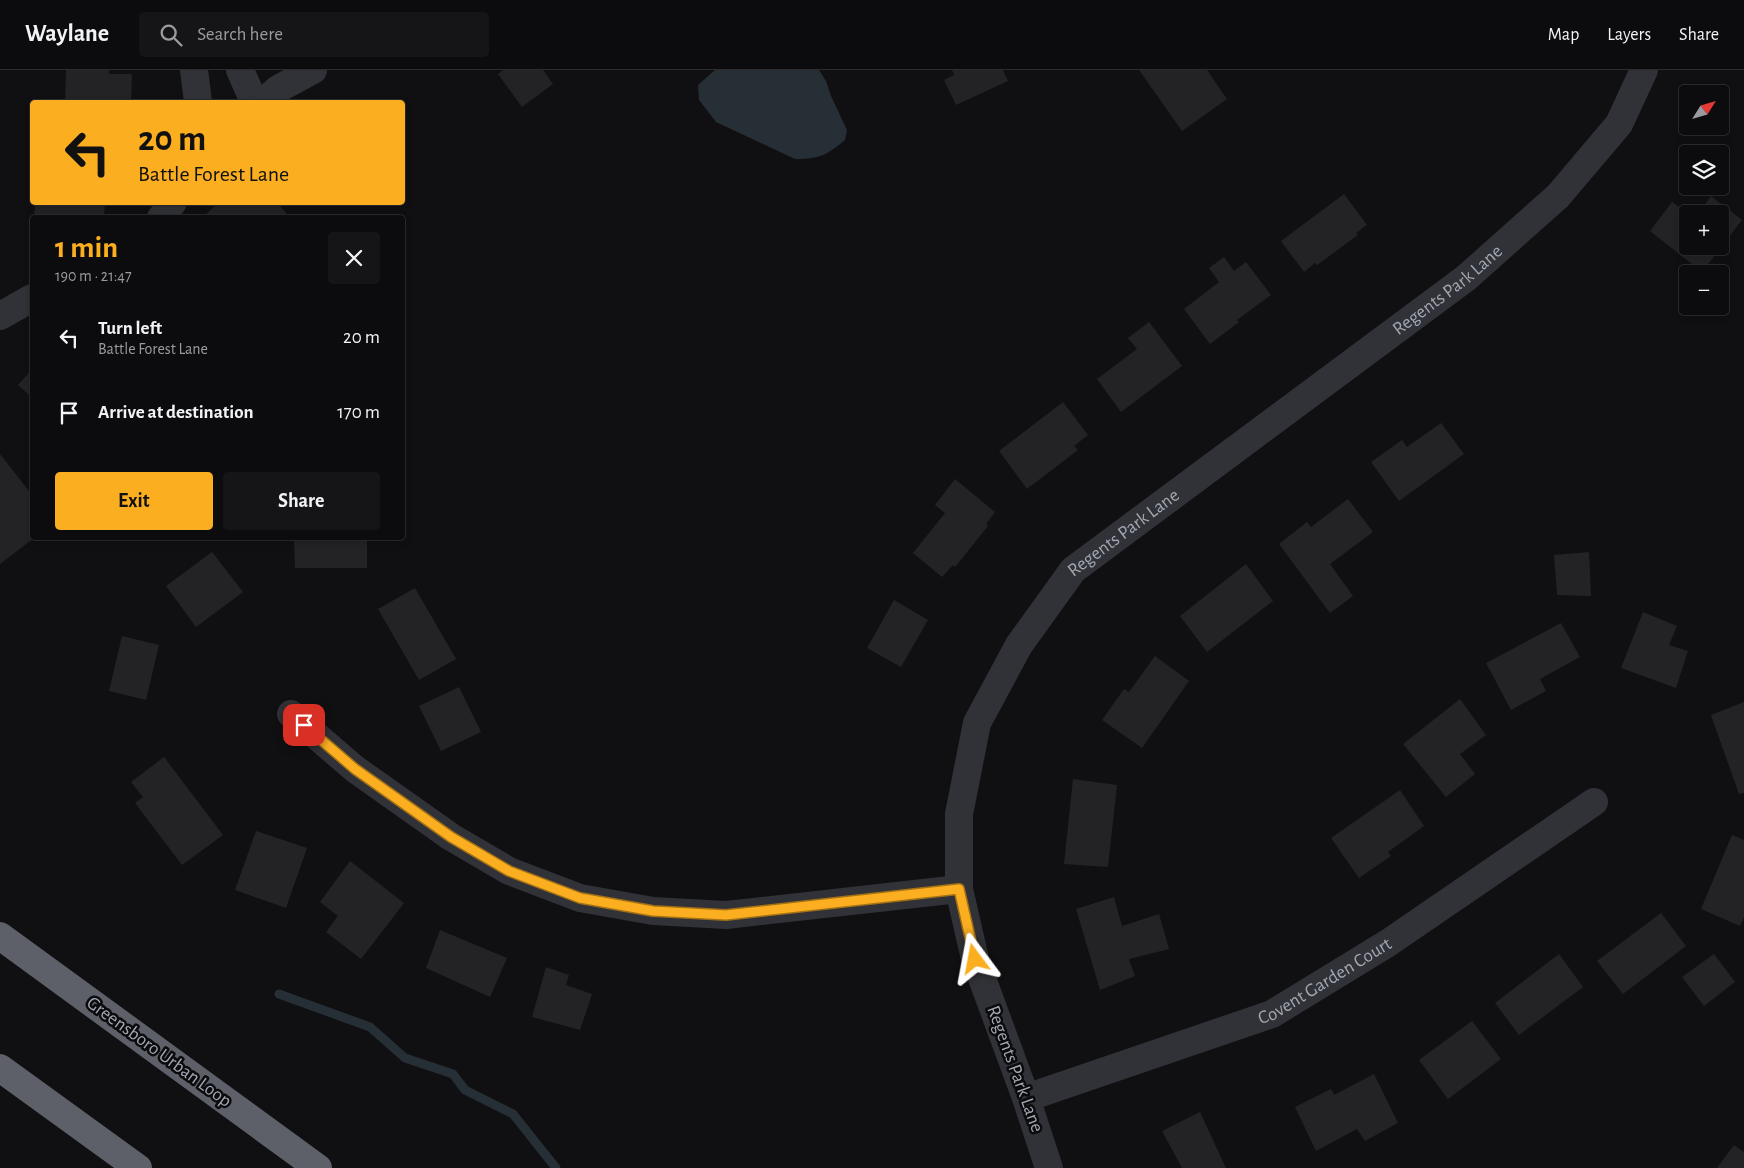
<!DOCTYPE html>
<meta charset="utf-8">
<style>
body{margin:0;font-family:"Alegreya Sans",sans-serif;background:#151517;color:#f1f3f6;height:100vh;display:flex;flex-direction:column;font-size:19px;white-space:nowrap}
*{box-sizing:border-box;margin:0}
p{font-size:16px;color:#9a9b9e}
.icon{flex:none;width:28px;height:28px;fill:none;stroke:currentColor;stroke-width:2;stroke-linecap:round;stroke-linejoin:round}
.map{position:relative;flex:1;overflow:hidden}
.sheet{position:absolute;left:30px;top:145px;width:375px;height:325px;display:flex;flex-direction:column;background:#0c0c0e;border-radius:5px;box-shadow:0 2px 8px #0003,0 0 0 1px #2c2c2e}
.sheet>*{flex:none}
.guide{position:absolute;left:30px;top:30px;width:375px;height:105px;border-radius:5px;box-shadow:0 2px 8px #0003,0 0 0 1px #2c2c2e;background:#faae20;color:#111;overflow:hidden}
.needle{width:32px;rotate:53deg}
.tools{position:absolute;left:1679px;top:15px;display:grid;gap:10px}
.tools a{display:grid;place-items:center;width:50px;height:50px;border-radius:5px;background:#0c0c0e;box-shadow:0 2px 8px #0003,0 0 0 1px #2c2c2e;font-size:25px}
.pin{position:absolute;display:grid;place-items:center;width:42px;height:42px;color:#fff;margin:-21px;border-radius:10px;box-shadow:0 2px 8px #0006}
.me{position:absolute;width:55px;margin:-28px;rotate:347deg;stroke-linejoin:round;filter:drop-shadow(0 0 4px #0008)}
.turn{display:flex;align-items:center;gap:18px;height:105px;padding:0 25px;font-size:22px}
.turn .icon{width:65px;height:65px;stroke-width:2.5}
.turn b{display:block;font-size:35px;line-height:42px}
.round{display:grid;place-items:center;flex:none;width:52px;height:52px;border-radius:5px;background:#151517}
.headline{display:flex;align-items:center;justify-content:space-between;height:85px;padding:0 25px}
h1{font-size:30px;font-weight:600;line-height:38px;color:#faae20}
.action{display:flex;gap:10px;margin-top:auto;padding:10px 25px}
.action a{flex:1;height:58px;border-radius:5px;background:#faae20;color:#111;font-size:20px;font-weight:600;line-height:58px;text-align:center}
.action a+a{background:#151517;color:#f1f3f6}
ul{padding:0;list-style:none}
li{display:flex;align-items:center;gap:15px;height:75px;padding:0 25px}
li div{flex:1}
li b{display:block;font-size:19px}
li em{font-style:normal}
header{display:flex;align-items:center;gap:30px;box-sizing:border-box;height:70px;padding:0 25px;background:#0c0c0e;border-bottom:1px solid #2c2c2e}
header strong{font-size:24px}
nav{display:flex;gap:28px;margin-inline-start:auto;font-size:18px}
.search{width:350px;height:45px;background:#151517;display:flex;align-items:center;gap:12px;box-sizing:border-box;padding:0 18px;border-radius:5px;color:#9a9b9e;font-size:19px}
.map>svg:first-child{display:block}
.water{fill:#262f36}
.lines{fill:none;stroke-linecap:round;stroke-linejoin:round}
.stream{stroke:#262f36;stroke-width:9}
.building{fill:#232326}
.minor{stroke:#313237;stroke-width:28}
.highway{stroke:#5d6068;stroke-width:28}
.route-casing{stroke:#a27115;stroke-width:12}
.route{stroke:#faae20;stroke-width:9}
.labels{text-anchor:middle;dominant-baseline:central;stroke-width:5;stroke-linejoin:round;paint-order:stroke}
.street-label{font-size:19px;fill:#a1a7b3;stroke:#0b0b0d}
</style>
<header>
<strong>Waylane</strong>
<div class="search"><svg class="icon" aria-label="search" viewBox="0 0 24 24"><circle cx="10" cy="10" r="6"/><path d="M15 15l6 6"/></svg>Search here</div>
<nav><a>Map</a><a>Layers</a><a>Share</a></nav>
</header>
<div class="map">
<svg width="1744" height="1098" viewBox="0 0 1744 1098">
<rect width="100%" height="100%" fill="#101012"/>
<path class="water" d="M715,0H819L826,11L831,26L847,60L845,70C827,85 820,89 795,89L716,52L699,30L698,15Z"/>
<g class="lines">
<path class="stream" d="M279,924L370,957L405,988L453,1004L465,1020L513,1044L556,1098"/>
</g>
<g class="building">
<path d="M66,0H109V4H132L131,32H65Z"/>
<path d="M503,0H543L553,14L522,37L498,4Z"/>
<path d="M952,0H1003L1008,11L956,35L944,10L954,5Z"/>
<path d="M1139,0H1207L1227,29L1182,61Z"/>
<path d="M1344,124L1367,155L1356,163L1358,165L1317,195L1315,193L1304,202L1281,171Z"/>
<path d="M1711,126L1742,150L1702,202L1650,161L1672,132L1688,144V176H1720V144H1698Z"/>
<path d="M35,132H105L104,148L34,147Z"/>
<path d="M219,132H277L290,148H202Z"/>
<path d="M1224,187L1234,201L1246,192L1271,225L1237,250L1239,252L1210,274L1184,239L1219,212L1209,198Z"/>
<path d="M1149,252L1182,296L1121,342L1097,309L1137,279L1128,268Z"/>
<path d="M32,299V328L18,315Z"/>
<path d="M1063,332L1088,365L1074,376L1078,380L1027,419L999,381Z"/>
<path d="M1441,353L1464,384L1399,431L1371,392L1402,370L1407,377Z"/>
<path d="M0,384L32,425V468H34L0,494Z"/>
<path d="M955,409L995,442L986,454L988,456L955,497L953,495L942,507L913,483L945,443L935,435Z"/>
<path d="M1348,429L1373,462L1330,494L1353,526L1330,543L1279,474L1307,452L1311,457Z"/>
<path d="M294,468H367V498H295Z"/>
<path d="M212,482L243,522L196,557L166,516Z"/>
<path d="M1589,482L1591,526L1557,525L1554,485Z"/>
<path d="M1246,494L1273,531L1207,582L1180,546Z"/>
<path d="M415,518L456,589L419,610L378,539Z"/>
<path d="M894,530L928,550L901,597L867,578Z"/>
<path d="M1643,542L1677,556L1669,575L1688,581L1676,618L1621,598Z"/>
<path d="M1561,553L1580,587L1540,609L1546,621L1511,640L1486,593Z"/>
<path d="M122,566L159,575L146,630L109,621Z"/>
<path d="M1155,586L1189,611L1142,678L1102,650L1124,619L1129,622Z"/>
<path d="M459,617L481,662L441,681L419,636Z"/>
<path d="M1460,629L1486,665L1460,684L1475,704L1446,727L1403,674Z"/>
<path d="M1744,632V723L1739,724L1711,645Z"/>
<path d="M164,687L223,765L182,795L135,733L143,727L131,712Z"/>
<path d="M1073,709L1117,715L1108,797L1064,794Z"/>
<path d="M1400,720L1424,756L1388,782L1391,786L1359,808L1331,768Z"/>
<path d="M256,761L307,778L286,838L235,820Z"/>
<path d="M1732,765L1744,770V847L1740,856L1701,839Z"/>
<path d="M350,791L404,833L361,889L326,862L338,846L320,832Z"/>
<path d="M1114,827L1122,856L1159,844L1169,879L1129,889L1135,906L1100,920L1076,839Z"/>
<path d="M1661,843L1686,876L1623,924L1597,891Z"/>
<path d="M440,860L507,888L490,927L426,898Z"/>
<path d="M1559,884L1583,917L1519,965L1495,933Z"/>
<path d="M1714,884L1735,912L1704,936L1682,907Z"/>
<path d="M546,897L569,905L566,915L592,924L580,960L532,947Z"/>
<path d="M1472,951L1501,989L1448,1029L1419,990Z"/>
<path d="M1374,1004L1398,1053L1365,1071L1357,1059L1316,1081L1295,1037L1331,1019L1334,1025Z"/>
<path d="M1200,1042L1226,1098H1182L1162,1061Z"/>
<path d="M1734,1075L1744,1082V1098H1717Z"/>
</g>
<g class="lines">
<g class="minor">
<path d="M194,0L198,32"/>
<path d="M240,0L254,32"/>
<path d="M263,32L278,19L313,0"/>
<path d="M161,148L173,132"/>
<path d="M0,246L32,228"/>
<path d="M291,644L355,699L451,767L509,801L580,828L653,841L726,845L959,819"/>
<path id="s1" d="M1026,1028L1272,944L1388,873L1594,732"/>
<path id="s2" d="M1049,1098L1026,1028L975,889L959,819V744L977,653L1019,575L1073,500L1466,208L1558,126L1619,54L1644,0"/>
</g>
<g class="highway">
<path d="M0,866L318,1098"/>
<path d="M0,998L138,1098"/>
</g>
</g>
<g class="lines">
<g class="route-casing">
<path id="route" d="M304,655L355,699L451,767L509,801L580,828L653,841L726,845L959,819L975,889"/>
</g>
<use href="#route" class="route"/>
</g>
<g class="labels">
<g class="street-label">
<text stroke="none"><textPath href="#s2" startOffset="1110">Regents Park Lane</textPath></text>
<text stroke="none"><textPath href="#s2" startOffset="705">Regents Park Lane</textPath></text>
<text stroke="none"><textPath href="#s1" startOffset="322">Covent Garden Court</textPath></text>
<text transform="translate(159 982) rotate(36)">Greensboro Urban Loop</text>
<text transform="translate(1015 999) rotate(70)">Regents Park Lane</text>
</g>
</g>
</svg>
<div class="tools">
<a><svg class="needle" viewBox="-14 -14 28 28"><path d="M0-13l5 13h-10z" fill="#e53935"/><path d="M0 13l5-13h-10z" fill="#9a9b9e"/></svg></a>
<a><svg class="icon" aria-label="layers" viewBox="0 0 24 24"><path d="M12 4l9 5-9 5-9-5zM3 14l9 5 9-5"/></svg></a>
<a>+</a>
<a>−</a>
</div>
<div class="pin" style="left:304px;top:655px;background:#d93025"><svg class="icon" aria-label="arrive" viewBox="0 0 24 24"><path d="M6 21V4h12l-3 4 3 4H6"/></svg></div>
<svg class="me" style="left:975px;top:889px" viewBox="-20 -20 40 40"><path d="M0-17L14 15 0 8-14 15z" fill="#faae20" stroke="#fff" stroke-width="4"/></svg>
<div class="guide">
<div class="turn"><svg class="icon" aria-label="left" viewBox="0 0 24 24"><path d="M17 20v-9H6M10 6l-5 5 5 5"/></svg><div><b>20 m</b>Battle Forest Lane</div></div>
</div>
<section class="sheet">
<div class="headline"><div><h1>1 min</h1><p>190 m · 21:47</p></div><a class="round"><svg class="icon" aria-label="close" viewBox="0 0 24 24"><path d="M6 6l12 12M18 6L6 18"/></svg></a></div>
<ul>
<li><svg class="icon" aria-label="left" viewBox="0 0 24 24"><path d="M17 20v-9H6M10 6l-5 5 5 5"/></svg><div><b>Turn left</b><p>Battle Forest Lane</p></div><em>20 m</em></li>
<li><svg class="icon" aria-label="arrive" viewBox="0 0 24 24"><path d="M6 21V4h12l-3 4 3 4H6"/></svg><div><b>Arrive at destination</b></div><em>170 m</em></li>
</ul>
<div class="action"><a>Exit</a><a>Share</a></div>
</section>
</div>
